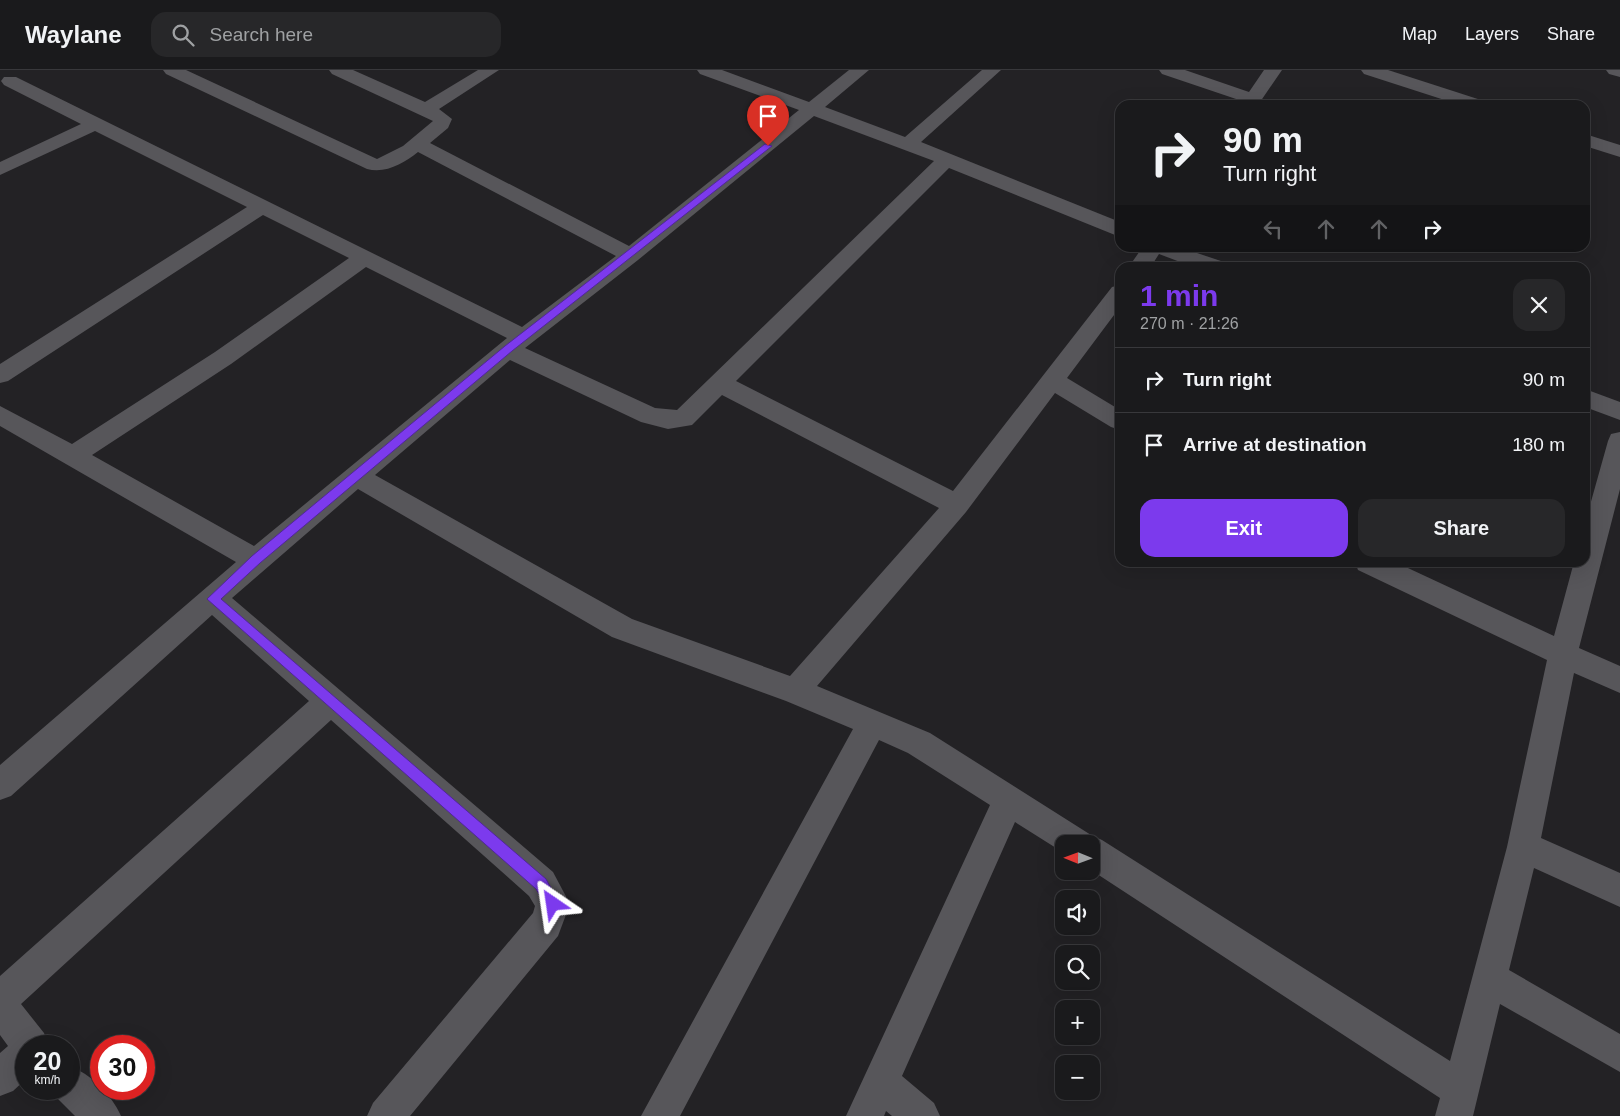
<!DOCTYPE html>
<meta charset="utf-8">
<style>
body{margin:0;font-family:Helvetica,sans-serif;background:#272729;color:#f1f3f6;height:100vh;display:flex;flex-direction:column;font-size:19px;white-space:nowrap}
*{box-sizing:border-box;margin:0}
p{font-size:16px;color:#9fa1a3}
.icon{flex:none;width:28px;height:28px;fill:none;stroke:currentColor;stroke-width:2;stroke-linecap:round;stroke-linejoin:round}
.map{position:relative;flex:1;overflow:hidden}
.drawer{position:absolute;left:1115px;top:192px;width:475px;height:305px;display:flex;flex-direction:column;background:#1a1a1c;border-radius:15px;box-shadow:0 5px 20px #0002,0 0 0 1px #38383b}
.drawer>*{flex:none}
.hud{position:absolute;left:1115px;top:30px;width:475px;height:152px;border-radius:15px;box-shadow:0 5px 20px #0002,0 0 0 1px #38383b;background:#1a1a1c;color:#f1f3f6;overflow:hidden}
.needle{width:32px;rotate:271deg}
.tools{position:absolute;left:1055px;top:765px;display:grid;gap:10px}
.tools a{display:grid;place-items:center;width:45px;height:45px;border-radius:10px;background:#1a1a1c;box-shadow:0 5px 20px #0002,0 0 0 1px #38383b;font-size:25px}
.speed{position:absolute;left:15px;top:965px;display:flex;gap:10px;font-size:25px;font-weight:700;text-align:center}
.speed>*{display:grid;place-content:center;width:65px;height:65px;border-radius:50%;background:#1a1a1c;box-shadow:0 5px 20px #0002,0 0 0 1px #38383b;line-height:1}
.speed small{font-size:12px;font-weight:400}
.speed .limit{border:8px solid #d22;background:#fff;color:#111}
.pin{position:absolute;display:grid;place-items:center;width:42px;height:42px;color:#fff;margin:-51px -21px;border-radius:50% 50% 50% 0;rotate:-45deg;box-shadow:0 0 5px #0007}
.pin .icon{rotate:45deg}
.me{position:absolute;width:55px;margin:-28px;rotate:328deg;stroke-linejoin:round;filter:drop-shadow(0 0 4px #0008)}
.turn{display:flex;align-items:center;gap:18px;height:105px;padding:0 25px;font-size:22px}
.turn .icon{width:65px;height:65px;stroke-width:2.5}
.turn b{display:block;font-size:35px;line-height:42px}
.lanes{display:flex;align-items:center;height:48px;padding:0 25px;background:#0003;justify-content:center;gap:25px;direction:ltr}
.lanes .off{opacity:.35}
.round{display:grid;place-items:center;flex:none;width:52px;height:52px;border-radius:15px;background:#272729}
.overview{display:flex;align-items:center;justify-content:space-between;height:85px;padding:0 25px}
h1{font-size:30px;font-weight:700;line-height:38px;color:#7c3aed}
.button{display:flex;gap:10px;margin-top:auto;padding:10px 25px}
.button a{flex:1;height:58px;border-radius:15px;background:#7c3aed;color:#fff;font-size:20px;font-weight:700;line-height:58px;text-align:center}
.button a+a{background:#272729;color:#f1f3f6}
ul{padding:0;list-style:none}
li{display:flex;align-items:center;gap:15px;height:65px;padding:0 25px;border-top:1px solid #38383b}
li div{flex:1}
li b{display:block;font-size:19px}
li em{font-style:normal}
header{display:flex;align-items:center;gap:30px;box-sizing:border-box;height:70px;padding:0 25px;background:#1a1a1c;border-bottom:1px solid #38383b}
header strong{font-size:24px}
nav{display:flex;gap:28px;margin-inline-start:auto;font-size:18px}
.search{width:350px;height:45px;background:#272729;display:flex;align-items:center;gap:12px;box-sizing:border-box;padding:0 18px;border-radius:15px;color:#9fa1a3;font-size:19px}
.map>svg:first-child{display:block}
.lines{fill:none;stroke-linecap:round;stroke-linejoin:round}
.street{fill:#57565a;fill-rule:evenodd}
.route{fill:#7c3aed;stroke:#51269a}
</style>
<header>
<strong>Waylane</strong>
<div class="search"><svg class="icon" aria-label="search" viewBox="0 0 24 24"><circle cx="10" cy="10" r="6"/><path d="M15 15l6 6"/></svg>Search here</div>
<nav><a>Map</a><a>Layers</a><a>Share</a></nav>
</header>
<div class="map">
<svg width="1620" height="1046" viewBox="0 0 1620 1046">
<rect width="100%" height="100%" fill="#232225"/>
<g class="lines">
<g class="street">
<path d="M163,0H186L377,89L403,76L433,51L332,4L329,0H353L425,32L478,0H499L439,39L452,49L448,58L430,73L629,176L799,40L700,4L697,0H722L809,32L849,0H869L825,37L905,67L982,0H1001L921,72L1120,152V167L949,98L736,311L953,421L1112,217L1120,215V237L1067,308L1120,340V360L1111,357L1055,323L966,442L817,616L930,663L1091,765L1102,770L1450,991L1507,777L1547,590L1358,500L1355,492H1395L1554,566L1574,492H1585V453L1608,371L1611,364L1620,362V419L1579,578L1620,596V623L1574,603L1541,768L1620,803V837L1534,798L1509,900L1620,964V1002L1500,934L1473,1046H1435L1440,1028L1091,800V774H1064V783L1015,752L902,1006L934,1033L940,1046H892L886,1041L884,1046H846L990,735L908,683L879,670L680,1046H641L853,659L786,631L612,567L358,419L232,528L553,802L570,834L558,866L410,1046H367L373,1033L533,843L535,836L529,826L331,650L21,934L44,963L49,976H26V1009L13,1021L0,1026V983L8,976L0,965V906L309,631L212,545L11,726L0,730V695L236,492L0,356V336L72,374L215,282L349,188L263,145L8,311L0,313V294L247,137L95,61L0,105V92L81,54L4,15L1,11L4,7H16L522,257L616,186L418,82C404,93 386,104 367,99L166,4ZM814,46L934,91L677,340L655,338L525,278L638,190ZM366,197L507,268L254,476L92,385L231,294ZM510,290L641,352L668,359L692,355L722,325L939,438L790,606L632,549L375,405Z"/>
<path d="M1159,0H1185L1249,22L1264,0H1282L1258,35H1240L1242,31L1162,4Z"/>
<path d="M1361,0H1388L1484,31L1487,35H1460L1364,4Z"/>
<path d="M1606,0H1620V7L1609,4Z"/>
<path d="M1585,64L1620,75V87L1585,76Z"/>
<path d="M1142,178H1182L1227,193L1229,198H1196L1159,184L1150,198H1128Z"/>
<path d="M1585,319L1620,332V350L1585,337Z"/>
<path d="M69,996C90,1003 112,1025 121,1046H75L56,1027L53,1019H69Z"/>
</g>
</g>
<path class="route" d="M765,74L772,76L512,281L260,493L221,529L546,809L560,834L558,839L553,841L548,839L536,819L207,529L252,486L505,276Z"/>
</svg>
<div class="tools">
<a><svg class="needle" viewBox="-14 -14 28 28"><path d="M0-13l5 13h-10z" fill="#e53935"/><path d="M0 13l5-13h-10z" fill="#9fa1a3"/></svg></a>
<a><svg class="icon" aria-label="sound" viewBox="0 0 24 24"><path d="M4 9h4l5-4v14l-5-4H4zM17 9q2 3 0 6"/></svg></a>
<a><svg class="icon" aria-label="search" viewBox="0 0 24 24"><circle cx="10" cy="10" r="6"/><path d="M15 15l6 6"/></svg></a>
<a>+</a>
<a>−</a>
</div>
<div class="speed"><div>20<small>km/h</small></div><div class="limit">30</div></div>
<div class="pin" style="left:768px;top:76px;background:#d93025"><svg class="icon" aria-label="arrive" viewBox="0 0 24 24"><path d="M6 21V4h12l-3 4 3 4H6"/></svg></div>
<svg class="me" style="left:553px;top:834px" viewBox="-20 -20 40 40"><path d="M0-17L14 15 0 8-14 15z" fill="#7c3aed" stroke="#fff" stroke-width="4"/></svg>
<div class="hud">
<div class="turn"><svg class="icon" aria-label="right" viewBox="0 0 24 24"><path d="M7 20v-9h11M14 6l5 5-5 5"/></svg><div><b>90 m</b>Turn right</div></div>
<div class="lanes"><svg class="icon off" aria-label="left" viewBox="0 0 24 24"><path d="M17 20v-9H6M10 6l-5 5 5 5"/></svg><svg class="icon off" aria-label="ahead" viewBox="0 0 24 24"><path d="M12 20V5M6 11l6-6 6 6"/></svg><svg class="icon off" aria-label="ahead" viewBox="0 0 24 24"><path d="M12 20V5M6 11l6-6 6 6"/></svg><svg class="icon" aria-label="right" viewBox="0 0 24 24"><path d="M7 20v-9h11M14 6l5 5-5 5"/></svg></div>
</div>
<section class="drawer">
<div class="overview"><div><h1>1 min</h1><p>270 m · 21:26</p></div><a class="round"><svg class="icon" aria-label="close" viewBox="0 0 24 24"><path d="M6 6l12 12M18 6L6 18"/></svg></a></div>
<ul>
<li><svg class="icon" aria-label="right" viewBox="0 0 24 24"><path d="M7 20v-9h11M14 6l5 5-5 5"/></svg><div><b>Turn right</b></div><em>90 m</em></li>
<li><svg class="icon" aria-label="arrive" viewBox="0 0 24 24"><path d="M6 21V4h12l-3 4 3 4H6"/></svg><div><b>Arrive at destination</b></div><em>180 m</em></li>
</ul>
<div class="button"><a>Exit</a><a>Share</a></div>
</section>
</div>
